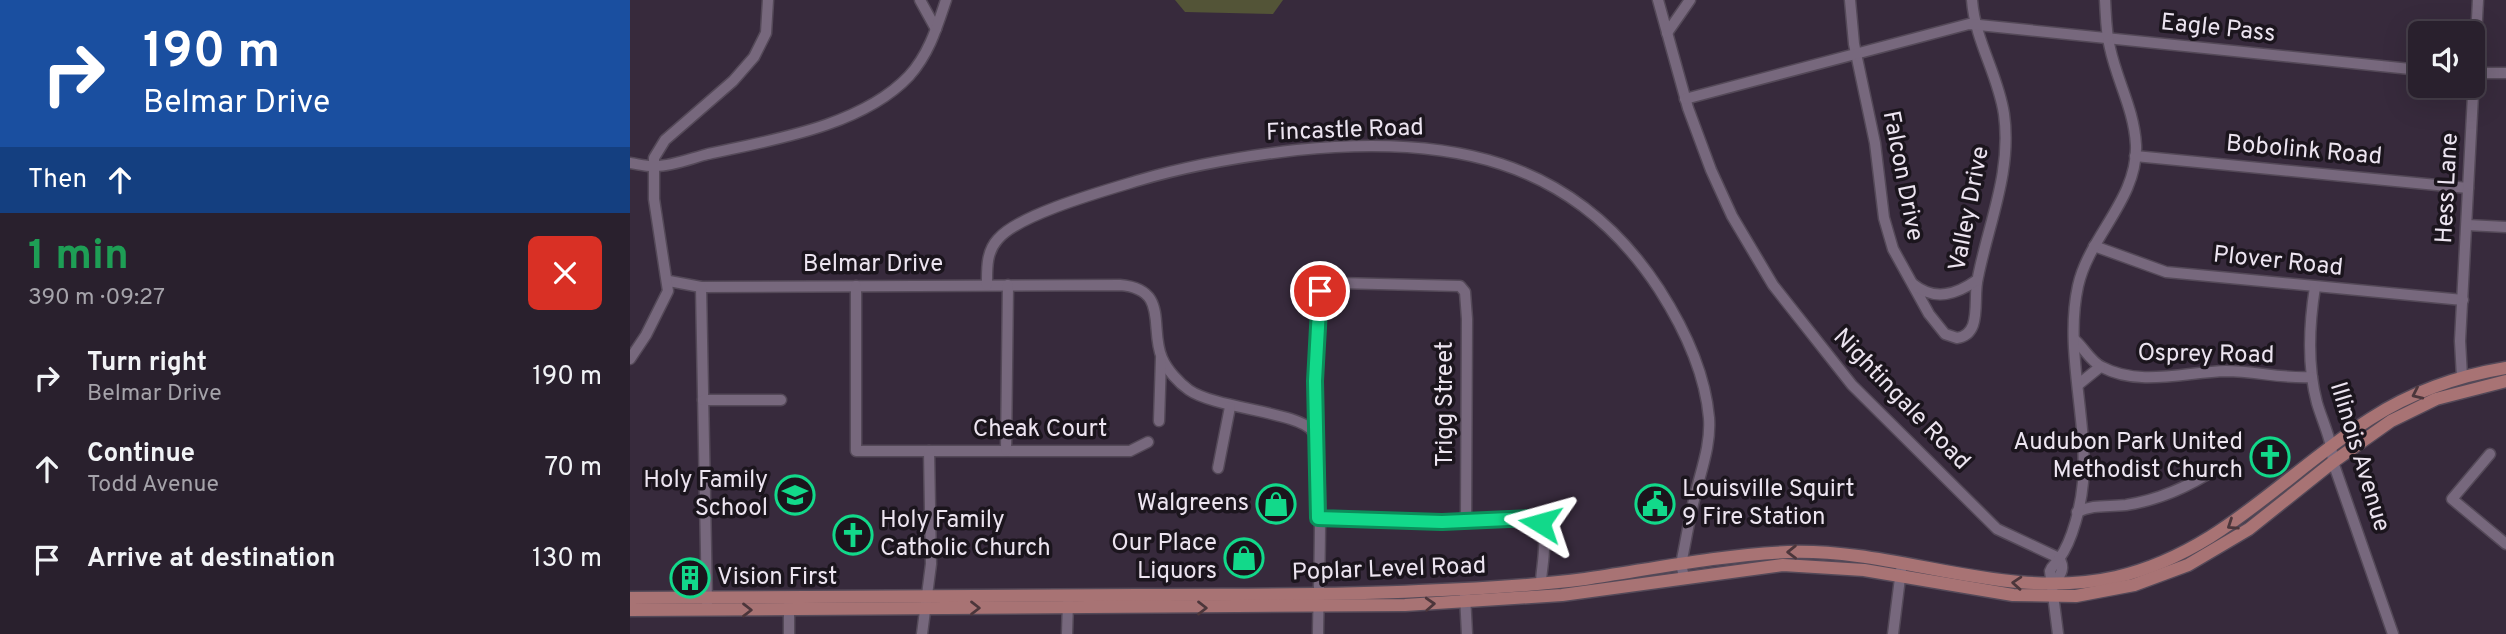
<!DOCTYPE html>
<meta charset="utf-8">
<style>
body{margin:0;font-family:Overpass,sans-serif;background:#312835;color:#f1f3f6;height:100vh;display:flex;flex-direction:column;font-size:26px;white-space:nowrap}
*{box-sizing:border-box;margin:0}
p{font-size:23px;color:#a5a3aa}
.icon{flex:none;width:38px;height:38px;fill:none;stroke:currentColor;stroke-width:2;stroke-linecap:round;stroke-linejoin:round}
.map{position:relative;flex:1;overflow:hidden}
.sheet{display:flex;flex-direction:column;background:#29202d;width:630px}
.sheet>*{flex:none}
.banner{background:#1a4fa0;color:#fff;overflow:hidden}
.tools{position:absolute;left:1778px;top:21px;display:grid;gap:14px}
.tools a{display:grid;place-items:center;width:77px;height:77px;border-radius:10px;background:#29202d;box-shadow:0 7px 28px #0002,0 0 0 2px #453e49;font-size:35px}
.pin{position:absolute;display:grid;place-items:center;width:60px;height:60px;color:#fff;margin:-30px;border:4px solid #fff;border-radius:50%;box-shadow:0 2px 7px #0007}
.me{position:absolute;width:77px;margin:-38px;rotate:278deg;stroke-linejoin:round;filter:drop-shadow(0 0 5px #0008)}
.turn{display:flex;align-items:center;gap:24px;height:147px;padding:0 28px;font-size:32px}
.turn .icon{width:91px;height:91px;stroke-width:2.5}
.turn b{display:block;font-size:49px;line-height:60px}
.then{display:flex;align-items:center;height:66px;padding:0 28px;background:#0003;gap:14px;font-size:26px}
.round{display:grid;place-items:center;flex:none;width:74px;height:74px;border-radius:10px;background:#312835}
.head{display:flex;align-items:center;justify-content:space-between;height:119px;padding:0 28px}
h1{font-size:42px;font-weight:700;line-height:52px;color:#1e9e55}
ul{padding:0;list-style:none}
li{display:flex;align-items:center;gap:21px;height:91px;padding:0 28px}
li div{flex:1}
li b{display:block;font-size:26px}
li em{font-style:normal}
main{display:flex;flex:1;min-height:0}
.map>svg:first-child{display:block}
.green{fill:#535437}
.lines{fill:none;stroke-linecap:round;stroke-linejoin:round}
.minor-casing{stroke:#544958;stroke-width:13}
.major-casing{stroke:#544958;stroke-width:15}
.minor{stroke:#77687d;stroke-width:10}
.major{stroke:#a87374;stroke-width:12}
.oneway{stroke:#4c363b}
.route-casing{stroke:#0c8d5a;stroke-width:18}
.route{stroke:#12d98a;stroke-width:12}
.labels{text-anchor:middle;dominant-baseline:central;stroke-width:7;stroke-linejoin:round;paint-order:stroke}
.street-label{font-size:24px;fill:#ece4f0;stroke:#1b151d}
.poi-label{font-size:24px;fill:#ece4f0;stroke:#1b151d;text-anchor:end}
</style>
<main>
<section class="sheet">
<div class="banner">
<div class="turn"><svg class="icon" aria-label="right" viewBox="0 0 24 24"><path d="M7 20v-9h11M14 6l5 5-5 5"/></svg><div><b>190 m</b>Belmar Drive</div></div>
<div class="then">Then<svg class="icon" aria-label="ahead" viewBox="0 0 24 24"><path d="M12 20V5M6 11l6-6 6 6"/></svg></div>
</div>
<div class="head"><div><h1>1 min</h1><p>390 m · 09:27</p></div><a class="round" style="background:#d93025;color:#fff"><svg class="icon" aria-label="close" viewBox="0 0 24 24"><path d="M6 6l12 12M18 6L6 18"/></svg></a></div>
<ul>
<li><svg class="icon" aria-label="right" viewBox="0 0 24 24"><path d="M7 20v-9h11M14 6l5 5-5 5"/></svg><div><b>Turn right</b><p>Belmar Drive</p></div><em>190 m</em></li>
<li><svg class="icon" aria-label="ahead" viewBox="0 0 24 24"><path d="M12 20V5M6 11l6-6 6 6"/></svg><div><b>Continue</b><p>Todd Avenue</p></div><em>70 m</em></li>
<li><svg class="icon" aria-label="arrive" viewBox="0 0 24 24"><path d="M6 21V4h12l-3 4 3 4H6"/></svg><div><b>Arrive at destination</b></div><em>130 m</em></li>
</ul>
</section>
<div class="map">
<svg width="1876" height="634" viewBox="0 0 1876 634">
<rect width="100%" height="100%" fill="#372a3c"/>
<path class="green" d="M545,0H653L643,14L555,12Z"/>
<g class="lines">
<g class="minor-casing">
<g id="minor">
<path d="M290,0L306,29"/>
<path d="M1028,0L1058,108L1081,170L1102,216L1143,285L1222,385L1367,529L1429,558"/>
<path d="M1220,0L1224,44L1245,143L1254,218L1263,249L1299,314L1315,334L1327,338C1335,337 1340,333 1343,325C1348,310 1344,293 1348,277C1359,222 1382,171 1374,114C1368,74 1345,41 1342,0"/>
<path d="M1037,33L1060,0"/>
<path d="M1843,73H1876"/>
<path d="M1055,99L1339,24L1790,70"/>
<path d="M1505,156L1838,188"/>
<path d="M0,163C8,164 18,167 26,166C43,166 62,158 78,154C142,140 232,126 279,76C299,54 307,27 316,0"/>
<path d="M1837,225L1876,227"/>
<path d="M1464,246L1536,272L1833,300"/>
<path d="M39,281L71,287L490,285C540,289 519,329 532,358C537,370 549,383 559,390C586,409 672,412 683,432C695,453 688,600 688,634"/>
<path d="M1283,284C1305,302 1327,294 1347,280"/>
<path d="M357,285C357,269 356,252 368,239C389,214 477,190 510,180C561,165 614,156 667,150C815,135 942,156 1029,289C1054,328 1075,371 1079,418C1081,445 1071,470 1065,496C1059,519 1056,541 1051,564L1054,577"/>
<path d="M226,286V451H500L518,442"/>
<path d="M71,287L77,603"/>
<path d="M1685,287C1679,325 1677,366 1687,403C1693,423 1702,440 1703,462L1763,634"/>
<path d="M1445,340C1454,348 1461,362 1472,367C1509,387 1556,372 1596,371C1625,371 1653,379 1682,377"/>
<path d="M0,359L16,335L38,291L24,199V158L35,140L103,81L124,57L136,33L138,0"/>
<path d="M1832,377L1830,341L1848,0"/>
<path d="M1449,384L1470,367"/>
<path d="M73,400H151"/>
<path d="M529,421L531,358"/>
<path d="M686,435L687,306L692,288L708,283L830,286L835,292L837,319L836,519"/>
<path d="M376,450L378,285"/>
<path d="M1860,454L1822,499L1876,544"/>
<path d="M588,468L600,407"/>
<path d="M1447,512C1464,504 1477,507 1496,505C1528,500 1560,486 1587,468"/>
<path d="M688,518L812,522L903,519C922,530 911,565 911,583"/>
<path d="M1424,584C1430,575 1436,569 1429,558"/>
<path d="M835,595L837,634"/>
<path d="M159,603V634"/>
<path d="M292,634L301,564L299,451"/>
<path d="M437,634L438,602"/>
<path d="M1263,634L1271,570"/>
<path d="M1428,634L1420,571C1422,565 1426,564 1429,559C1443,540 1451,505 1453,482C1458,418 1434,350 1448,286C1459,236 1508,199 1506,145C1504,109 1487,81 1480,48C1476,33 1476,16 1475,0"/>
</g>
</g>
<g class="major-casing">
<g id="major">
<path d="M0,598C169,597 338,596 507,595C601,594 695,596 789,591C845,589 900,586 955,579C1022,569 1090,555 1158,552C1269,548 1374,602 1486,577C1590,553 1654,474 1740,419C1782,392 1827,376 1876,368"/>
<path d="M0,610L775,605L932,595L1153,565L1234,570L1383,595L1446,596L1504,585L1558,565L1619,529L1703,462L1761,421L1806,399L1876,381"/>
</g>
</g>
<use href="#minor" class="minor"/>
<use href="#major" class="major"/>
</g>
<defs><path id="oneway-chevron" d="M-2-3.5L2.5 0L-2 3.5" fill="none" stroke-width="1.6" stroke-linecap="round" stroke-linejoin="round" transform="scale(1.75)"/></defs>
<g class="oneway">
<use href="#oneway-chevron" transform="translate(1787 394) rotate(155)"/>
<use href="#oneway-chevron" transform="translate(1602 525) rotate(146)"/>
<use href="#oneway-chevron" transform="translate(1162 552) rotate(179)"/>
<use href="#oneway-chevron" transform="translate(1387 583) rotate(-176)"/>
<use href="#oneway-chevron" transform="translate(800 604) rotate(-3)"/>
<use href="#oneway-chevron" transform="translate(345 608)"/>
<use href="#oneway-chevron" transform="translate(572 608)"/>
<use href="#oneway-chevron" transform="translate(117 610)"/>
</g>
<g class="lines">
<g class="route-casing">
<path id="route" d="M690,291L685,381L688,518L812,522L900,518L910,523"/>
</g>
<use href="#route" class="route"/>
</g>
<defs>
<g id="church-ring" transform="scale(2.0125)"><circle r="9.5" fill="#1b151d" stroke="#12d98a" stroke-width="1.5"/><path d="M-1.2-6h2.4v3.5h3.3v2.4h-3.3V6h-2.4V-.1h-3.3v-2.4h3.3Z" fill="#12d98a"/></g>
<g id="school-ring" transform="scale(2.0125)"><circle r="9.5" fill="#1b151d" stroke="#12d98a" stroke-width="1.5"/><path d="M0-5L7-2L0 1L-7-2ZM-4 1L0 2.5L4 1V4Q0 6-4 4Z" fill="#12d98a"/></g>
<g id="shop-ring" transform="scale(2.0125)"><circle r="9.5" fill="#1b151d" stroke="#12d98a" stroke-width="1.5"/><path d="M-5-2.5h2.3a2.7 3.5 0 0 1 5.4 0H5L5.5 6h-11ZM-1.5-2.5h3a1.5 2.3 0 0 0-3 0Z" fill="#12d98a"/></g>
<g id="civic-ring" transform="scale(2.0125)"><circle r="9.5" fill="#1b151d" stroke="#12d98a" stroke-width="1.5"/><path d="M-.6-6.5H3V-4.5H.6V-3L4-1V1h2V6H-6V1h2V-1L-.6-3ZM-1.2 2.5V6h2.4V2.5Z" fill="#12d98a"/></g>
<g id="building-ring" transform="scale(2.0125)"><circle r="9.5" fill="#1b151d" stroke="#12d98a" stroke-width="1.5"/><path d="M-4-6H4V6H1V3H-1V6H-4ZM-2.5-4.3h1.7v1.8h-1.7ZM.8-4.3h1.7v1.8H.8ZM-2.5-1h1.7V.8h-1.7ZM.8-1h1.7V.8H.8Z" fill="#12d98a"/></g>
</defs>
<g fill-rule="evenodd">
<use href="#church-ring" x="1640" y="457"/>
<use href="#school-ring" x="165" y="495"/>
<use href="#shop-ring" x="646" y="504"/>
<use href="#civic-ring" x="1025" y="504"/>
<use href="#church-ring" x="223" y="535"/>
<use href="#shop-ring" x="614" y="558"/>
<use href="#building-ring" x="60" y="578"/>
</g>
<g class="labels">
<g class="street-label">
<text transform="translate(1588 29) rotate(6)">Eagle Pass</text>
<text transform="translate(715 131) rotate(-2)">Fincastle Road</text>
<text transform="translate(1674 151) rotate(5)">Bobolink Road</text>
<text transform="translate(1272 176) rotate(79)">Falcon Drive</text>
<text transform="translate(1818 188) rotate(-87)">Hess Lane</text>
<text transform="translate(1340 209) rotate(-79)">Valley Drive</text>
<text transform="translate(1648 262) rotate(6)">Plover Road</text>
<text x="243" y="265">Belmar Drive</text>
<text transform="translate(1576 355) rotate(1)">Osprey Road</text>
<text transform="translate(1271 400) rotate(46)">Nightingale Road</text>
<text transform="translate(816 404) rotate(-90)">Trigg Street</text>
<text x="410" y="430">Cheak Court</text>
<text transform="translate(1729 457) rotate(73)">Illinois Avenue</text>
<text transform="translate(759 570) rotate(-2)">Poplar Level Road</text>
</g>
<g class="poi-label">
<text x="1613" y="443">Audubon Park United<tspan x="1613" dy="28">Methodist Church</tspan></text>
<text x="138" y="481">Holy Family<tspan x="138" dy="28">School</tspan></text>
<text x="1052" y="490" text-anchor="start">Louisville Squirt<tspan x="1052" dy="28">9 Fire Station</tspan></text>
<text x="619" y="504">Walgreens</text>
<text x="250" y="521" text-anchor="start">Holy Family<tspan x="250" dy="28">Catholic Church</tspan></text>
<text x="587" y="544">Our Place<tspan x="587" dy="28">Liquors</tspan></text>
<text x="87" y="578" text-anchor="start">Vision First</text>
</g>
</g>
</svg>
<div class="tools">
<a><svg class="icon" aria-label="sound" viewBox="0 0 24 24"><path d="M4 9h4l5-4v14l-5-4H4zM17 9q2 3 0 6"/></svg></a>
</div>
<div class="pin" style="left:690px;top:291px;background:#d93025"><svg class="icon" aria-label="arrive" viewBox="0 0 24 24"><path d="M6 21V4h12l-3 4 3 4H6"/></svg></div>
<svg class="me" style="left:910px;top:523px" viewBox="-20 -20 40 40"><path d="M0-17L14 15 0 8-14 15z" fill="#12d98a" stroke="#fff" stroke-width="4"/></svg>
</div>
</main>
